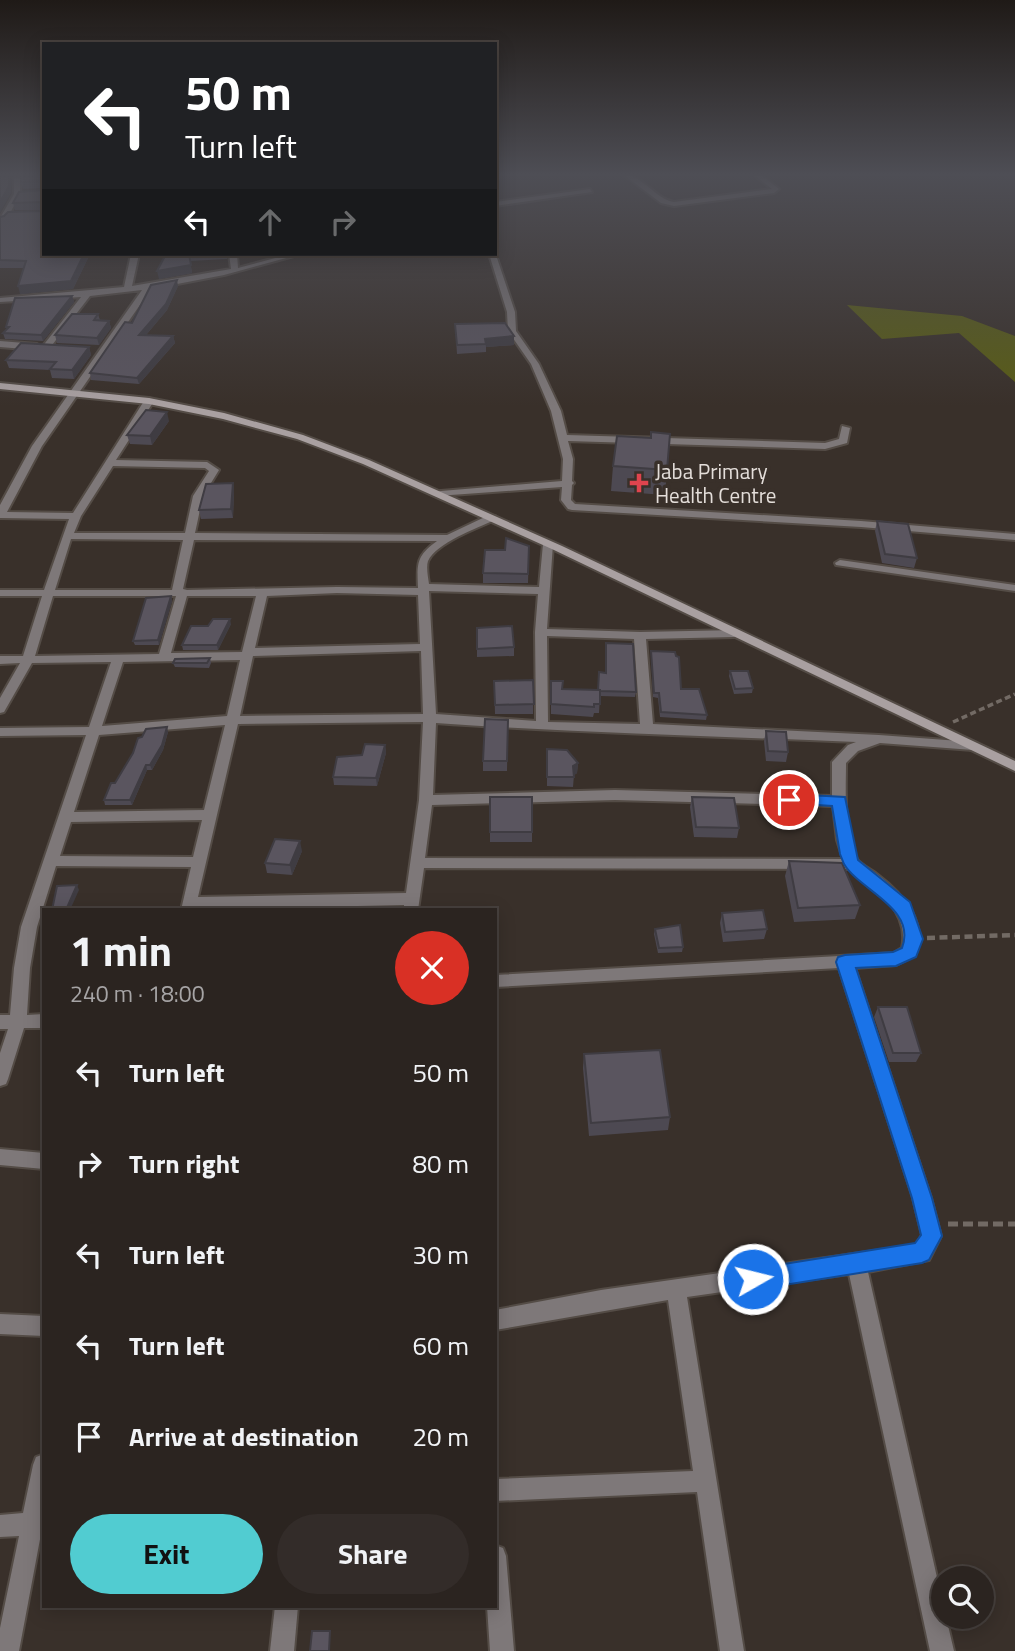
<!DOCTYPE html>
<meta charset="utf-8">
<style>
body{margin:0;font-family:"Titillium Web",sans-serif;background:#332c29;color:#f1f3f6;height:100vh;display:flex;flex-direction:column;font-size:26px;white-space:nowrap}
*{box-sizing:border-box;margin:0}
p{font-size:23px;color:#a6a4a5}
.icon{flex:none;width:38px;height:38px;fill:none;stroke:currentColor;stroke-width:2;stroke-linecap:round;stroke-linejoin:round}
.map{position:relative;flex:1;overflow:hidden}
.drawer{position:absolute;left:42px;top:908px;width:455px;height:700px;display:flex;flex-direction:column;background:#2b2420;border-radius:0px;box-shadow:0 4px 18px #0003,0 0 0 2px #47413e}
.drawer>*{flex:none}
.banner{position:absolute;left:42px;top:42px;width:455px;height:214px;border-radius:0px;box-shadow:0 4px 18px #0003,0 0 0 2px #47413e;background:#202124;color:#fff;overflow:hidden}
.tools{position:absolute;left:931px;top:1566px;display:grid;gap:14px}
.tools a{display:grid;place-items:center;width:63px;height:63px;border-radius:50%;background:#2b2420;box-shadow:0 4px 18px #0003,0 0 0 2px #47413e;font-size:35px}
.pin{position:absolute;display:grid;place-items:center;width:60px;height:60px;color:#fff;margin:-30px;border:4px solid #fff;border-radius:50%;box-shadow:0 2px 7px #0007}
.me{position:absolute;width:77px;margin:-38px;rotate:82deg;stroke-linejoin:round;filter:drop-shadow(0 0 5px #0008)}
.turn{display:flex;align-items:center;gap:24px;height:147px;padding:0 28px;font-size:32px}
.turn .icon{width:91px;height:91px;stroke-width:2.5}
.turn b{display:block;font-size:49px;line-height:60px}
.lanes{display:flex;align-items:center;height:66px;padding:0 28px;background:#0003;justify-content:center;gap:35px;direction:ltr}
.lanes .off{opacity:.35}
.round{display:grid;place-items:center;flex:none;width:74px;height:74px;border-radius:37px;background:#332c29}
.head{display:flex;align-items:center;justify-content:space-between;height:119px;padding:0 28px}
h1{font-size:42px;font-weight:700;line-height:52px}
.button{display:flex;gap:14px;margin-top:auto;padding:14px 28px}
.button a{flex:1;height:80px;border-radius:42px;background:#51ccd1;color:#111;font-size:28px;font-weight:700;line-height:80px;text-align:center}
.button a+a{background:#332c29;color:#f1f3f6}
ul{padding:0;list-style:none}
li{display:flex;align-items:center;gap:21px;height:91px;padding:0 28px}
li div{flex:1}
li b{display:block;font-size:26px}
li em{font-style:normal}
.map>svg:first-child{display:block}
.green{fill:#595c15}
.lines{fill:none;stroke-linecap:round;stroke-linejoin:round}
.street-casing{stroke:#544c46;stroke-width:4}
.secondary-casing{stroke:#544c46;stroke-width:4}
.path-far2{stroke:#726a64;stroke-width:3.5;stroke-dasharray:6 3.5;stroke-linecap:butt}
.path-far1{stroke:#726a64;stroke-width:4.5;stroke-dasharray:8 4.5;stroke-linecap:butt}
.path{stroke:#726a64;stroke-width:5;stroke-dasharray:10 5;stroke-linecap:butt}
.street{fill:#7e7879;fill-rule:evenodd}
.secondary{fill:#a9a0a1;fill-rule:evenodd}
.wall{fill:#4d4952}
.shaded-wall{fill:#3f3c42}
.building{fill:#5a555f;stroke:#3f3c42;stroke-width:2}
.route{fill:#1a73e8;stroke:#114b97;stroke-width:2}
.health-dot{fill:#e0444e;stroke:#39302a;stroke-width:2.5}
.labels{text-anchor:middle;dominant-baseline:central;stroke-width:7;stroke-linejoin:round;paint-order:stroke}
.far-poi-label{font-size:21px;fill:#e4deda;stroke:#39302a;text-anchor:start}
</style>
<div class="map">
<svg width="1015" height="1651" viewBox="0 0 1015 1651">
<rect width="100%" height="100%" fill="#39302a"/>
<path class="green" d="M847,305L962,316L1015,336V382L959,333L882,339Z"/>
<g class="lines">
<g class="street-casing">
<g id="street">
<path d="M624,175C643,175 655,199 674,202L772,189L754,175H761L779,189L774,193L674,206L661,203Z"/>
<path d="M17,177L20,179V194L6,221L0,222V218L14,194V179Z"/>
<path d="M590,189L592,192L495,206V202Z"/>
<path d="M495,252L515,312L516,331L539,364L561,411L567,435L825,443L839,439L842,426L850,428L847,443L825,449L568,441L573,459L572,481L574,483L572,485L571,500L575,504L861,521L1015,534V540L861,527L572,510L568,509L561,500L562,487L437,496V492L441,491L562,481L563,459L551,411L531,364L508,331L507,312L489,254Z"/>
<path d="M131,254H139L132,286L231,269L229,254H237L238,268L290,254H301L224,275L151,289L42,446L7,512L73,513L144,401L149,398L154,401L116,460L207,462L219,470L203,496L195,533L447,535L487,516H495V520C477,528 436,543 428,561C426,567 428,577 429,584L539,587L543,544L548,541L553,544L547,629L640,632L738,630L740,633L734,637L646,639L653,724L879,735L973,742L980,746L973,750L880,743L858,751L846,763C846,789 843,836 857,859C861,865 872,870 878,875C902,893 930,924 914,956L896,965L855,968L931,1198L941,1236L929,1260L868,1272L943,1604V1617H946L954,1651H930L849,1274L687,1297L744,1651H720L697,1492L495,1501V1479L693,1471L668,1300L495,1330V1310L601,1290L916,1245L922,1235L913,1198L839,968L495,987V975L894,953L902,948C910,911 876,888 849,869L424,868L418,910H404V905L181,910L191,867L56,866L37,927L30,968L27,1015L44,1014V1028H24L8,1079L6,1084L0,1086V1053L8,1029H0V1015H10L14,968L21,927L86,735L0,736V728L89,727L111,662L32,663L4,712L0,713V698L20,663L0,664V656H23L42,596H0V590H44L69,519L0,518V505L32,446L142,290L90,296L49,349L46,350L42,347L81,297L0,302V298L124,287ZM113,466L205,468L209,471L193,496L185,533H74L81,516ZM71,539L183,540L172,590H55ZM194,540L437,541C416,556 417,564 418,588L337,587L187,590L183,589ZM429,591L538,594L535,632L536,721L436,714ZM337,593L418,595L420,644L255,648L267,596ZM53,596H176L159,654L35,656ZM187,596H256L242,652L171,653ZM547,636L634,639L640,724L548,722ZM421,651L423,714L240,716L253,656ZM240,660L227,716L102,726L123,662ZM423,722L419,800L406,893L198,897L238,724ZM436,723C576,733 716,736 856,742L848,745L832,762V796L615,790L433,795ZM225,725L204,810L74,812L99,735ZM615,800L833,806L837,840L843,859L425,858L432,805ZM202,820L193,857L60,856L71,822Z"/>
<path d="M0,341L37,344L41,347L37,350L0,347Z"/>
<path d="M840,560L1015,585V591L836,565L835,563Z"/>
<path d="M0,1149L44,1153V1169L0,1165Z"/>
<path d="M0,1314L44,1316V1336L0,1334Z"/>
<path d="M44,1454V1534H41L19,1651H0V1628L19,1536L0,1537V1515L23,1513L33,1465L36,1457Z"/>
<path d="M495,1545L503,1548L506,1556L514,1651H490L487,1606H495Z"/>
<path d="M275,1606H298L294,1651H270Z"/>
</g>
</g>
<g class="secondary-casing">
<path id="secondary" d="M0,383L149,398L224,413L303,435L369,460L562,546L1015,761V771L554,550L363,464L297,439L223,419L149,404L0,389Z"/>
</g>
<path class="path-far2" d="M953,722L1015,694"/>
<path class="path-far1" d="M927,938L1015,935"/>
<path class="path" d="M948,1224H1015"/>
<use href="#street" class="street"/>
<use href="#secondary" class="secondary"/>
</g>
<g class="wall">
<path d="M44,175V188L23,189L21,182Z"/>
<path d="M44,190V210H15L13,203Z"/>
<path d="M0,217L44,254H90L73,289L20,294L24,268H0Z"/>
<path d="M166,254H227V259L190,261L192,273L159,279Z"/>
<path d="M178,286L167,310L146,335L173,336L175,343L139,384L91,380L90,373L132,323Z"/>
<path d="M72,296L74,302L43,341L5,339L3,333L7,329L6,327Z"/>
<path d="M98,314L100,320L109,321L111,328L99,345L57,343L55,335Z"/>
<path d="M455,324L514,345L486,347V352L457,354Z"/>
<path d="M89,347L91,355L74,379L52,378L50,370L9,368L6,360Z"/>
<path d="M169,421L152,445L130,444L127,435Z"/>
<path d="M613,466L667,470L665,495L611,491Z"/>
<path d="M233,483L234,491L233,518L201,519L199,510Z"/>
<path d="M877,521L917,558L914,568L882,563L875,531Z"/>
<path d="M529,546L528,583H483V573L505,550Z"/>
<path d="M171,596L172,601L159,645H135L133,641Z"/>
<path d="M231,624L218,650H183L182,645L208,626Z"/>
<path d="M477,628L514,647V656L477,657Z"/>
<path d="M651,651L681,689L707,715L706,720L660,717L658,698L653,697Z"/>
<path d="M210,658L211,663L209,668L175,667L173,663Z"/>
<path d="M730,671L753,688L752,693L734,694L729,676Z"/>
<path d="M533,680V714H495L494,681Z"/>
<path d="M551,681L562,689L636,692L635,697L600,696L599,713H594L593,717L551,714Z"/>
<path d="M508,720L507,771H483V761Z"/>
<path d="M766,731L788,752L786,762L766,761L764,741Z"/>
<path d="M168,732L163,750L152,770H147L132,805H105L104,800L115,783L142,737Z"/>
<path d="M385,745L386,753L377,786L334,785L333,777Z"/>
<path d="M547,749L578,763L577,773L574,775L573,787L547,786Z"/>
<rect x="490" y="797" width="42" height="45"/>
<path d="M692,797L739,828L737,838L694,837L690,807Z"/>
<path d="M302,851L292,875L267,873L265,863Z"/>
<path d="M789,861L860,905L855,919L794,922L785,876Z"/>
<path d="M722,913L767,929L764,939L723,942L720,923Z"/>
<path d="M655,929L683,947L682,952L658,953L654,934Z"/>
<path d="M878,1007L921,1053L916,1062H889L874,1017Z"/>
<path d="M584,1054L670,1117L668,1130L589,1136L583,1068Z"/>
</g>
<g class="shaded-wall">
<path d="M9,177L11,184V193L0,213V202Z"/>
<path d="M84,254H90L73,289L20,294L18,286Z"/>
<path d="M189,254L192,273L159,279L157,271Z"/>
<path d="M177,280L178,286L167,310L141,341L139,335Z"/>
<path d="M72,296L74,302L43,341L41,335Z"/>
<path d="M109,321L111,328L99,345L97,338Z"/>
<path d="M173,336L175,343L139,384L137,378Z"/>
<path d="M514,336V345L486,347L485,339Z"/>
<path d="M89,347L91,355L74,379L72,370Z"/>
<path d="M167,412L169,421L152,445L150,436Z"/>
<path d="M233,483L234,491L233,518L231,509Z"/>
<path d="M171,596L172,601L159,645L158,640Z"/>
<path d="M230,619L231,624L218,650L217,645Z"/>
<path d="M167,727L168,732L163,750L152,770L150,765Z"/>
<path d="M385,745L386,753L377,786L376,778Z"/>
<path d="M578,763L577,773L573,776V766Z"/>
<path d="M146,765L147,770L132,805L130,800Z"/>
<path d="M300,841L302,851L292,875L290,865Z"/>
<path d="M77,885L79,890L70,910H66Z"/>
</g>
<g class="building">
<path d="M44,175V189L42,181L21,182V176Z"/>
<path d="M0,176L9,177V186L0,202Z"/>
<path d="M44,190V210L42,202L13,203L19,192Z"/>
<path d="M44,211V254H84L71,281L18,286L26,261L0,260V217L4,216L8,212Z"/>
<path d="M166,254H189L191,265L157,271Z"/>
<path d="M177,280L166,304L139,335L173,336L137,378L90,373L125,322L132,323L151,285Z"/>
<path d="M72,296L41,335L3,333L9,327H6L15,298Z"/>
<path d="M72,314H98L94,320L109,321L97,338L55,335Z"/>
<path d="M505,323L514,336L485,339L486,344L457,345L455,324Z"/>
<path d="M21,343L89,347L72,370L50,369L56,362L6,360Z"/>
<path d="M146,410L167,412L150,436L127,435Z"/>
<path d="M651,432L670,434L667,470L613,466L617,436L651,438Z"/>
<path d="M233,483L231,509L199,510L206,484Z"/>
<path d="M877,521L908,524L917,558L885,554Z"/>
<path d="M506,538L529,546L528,574L483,573L485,550H505Z"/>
<path d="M171,596L158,640L133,641L146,598Z"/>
<path d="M213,619H230L217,645H182L191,626H208Z"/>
<path d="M512,626L514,647L477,649V628Z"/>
<path d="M606,643L633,644L636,692L600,691L598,690L599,672L606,673Z"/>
<path d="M651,651L675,652L676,656L679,657L681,689H699L707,715L661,712L659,693H654Z"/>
<path d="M210,658L207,663H173L175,659Z"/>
<path d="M730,671H748L753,688L735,689Z"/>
<path d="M533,680L534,704L495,705L494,681Z"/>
<path d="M551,681H563L562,689L600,690V704H594V707L551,704Z"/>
<path d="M485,719L508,720L507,761H483Z"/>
<path d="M167,727L162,745L150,765H146L130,800H104L111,783H115L133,753L138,738L142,737L146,729Z"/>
<path d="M766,731L786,732L788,752L768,751Z"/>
<path d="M365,744L385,745L376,778L333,777L337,757L362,755Z"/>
<path d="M547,749L567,750L578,763L573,766L574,777H547Z"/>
<rect x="490" y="797" width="42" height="35"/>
<path d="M692,797L734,798L739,828L696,827Z"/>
<path d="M275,839L300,841L290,865L265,863Z"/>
<path d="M789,861L842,863L860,905L798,908Z"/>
<path d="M77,885L66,910H52L57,886Z"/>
<path d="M763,910L767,929L725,932L722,913Z"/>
<path d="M680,925L683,947L659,948L655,929Z"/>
<path d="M878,1007H907L921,1053H893Z"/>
<path d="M660,1050L670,1117L591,1123L584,1054Z"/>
<path d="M312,1631H330L329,1651H310Z"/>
</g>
<linearGradient id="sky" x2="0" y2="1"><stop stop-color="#1f1a17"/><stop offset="0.43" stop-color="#4e4e55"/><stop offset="1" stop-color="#4e4e55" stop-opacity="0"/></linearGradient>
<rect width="1015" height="406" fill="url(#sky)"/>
<path class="route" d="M789,794L845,797L858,860L910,902L923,939L916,957L896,966L856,968L932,1198L942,1236L929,1260L922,1263L753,1290L746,1287L742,1279L746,1272L753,1269L915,1243L921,1235L912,1198L836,962L838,957L845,955L893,952L902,948C917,908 860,891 844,864L840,854L832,806L784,803L782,800Z"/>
<path class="health-dot" d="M635.5 472.5h7v7h7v7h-7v7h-7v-7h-7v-7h7z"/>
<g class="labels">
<g class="far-poi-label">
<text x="655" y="471">Jaba Primary<tspan x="655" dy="24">Health Centre</tspan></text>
</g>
</g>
</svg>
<div class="tools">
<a><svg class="icon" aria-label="search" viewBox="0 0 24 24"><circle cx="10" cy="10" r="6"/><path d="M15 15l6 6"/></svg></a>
</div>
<div class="pin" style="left:789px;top:800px;background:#d93025"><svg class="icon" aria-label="arrive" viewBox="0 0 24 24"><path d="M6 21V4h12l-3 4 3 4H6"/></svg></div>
<svg class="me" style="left:753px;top:1279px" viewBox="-20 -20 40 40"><circle r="17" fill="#1a73e8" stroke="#fff" stroke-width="3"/><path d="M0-11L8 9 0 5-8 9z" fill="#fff"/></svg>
<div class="banner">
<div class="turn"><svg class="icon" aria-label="left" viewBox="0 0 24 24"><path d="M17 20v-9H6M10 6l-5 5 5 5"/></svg><div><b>50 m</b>Turn left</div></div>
<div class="lanes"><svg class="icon" aria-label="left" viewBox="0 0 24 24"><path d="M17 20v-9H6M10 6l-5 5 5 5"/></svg><svg class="icon off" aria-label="ahead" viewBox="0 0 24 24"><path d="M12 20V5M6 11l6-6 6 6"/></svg><svg class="icon off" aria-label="right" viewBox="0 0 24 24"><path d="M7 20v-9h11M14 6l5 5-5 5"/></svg></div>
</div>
<section class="drawer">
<div class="head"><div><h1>1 min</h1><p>240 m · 18:00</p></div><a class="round" style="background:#d93025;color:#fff"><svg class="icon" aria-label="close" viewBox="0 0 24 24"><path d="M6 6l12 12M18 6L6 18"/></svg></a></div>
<ul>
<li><svg class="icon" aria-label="left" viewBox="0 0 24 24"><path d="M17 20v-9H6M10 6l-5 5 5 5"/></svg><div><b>Turn left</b></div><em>50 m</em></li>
<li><svg class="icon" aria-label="right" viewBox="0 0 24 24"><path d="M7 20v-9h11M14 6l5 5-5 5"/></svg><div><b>Turn right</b></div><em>80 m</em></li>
<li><svg class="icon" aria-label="left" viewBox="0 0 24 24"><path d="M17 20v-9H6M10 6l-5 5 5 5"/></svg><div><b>Turn left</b></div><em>30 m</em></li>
<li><svg class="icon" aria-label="left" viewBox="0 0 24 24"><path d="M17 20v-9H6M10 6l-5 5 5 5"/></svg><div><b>Turn left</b></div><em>60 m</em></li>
<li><svg class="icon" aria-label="arrive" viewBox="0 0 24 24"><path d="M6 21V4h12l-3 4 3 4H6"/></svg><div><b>Arrive at destination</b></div><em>20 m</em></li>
</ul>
<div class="button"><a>Exit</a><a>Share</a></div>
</section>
</div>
